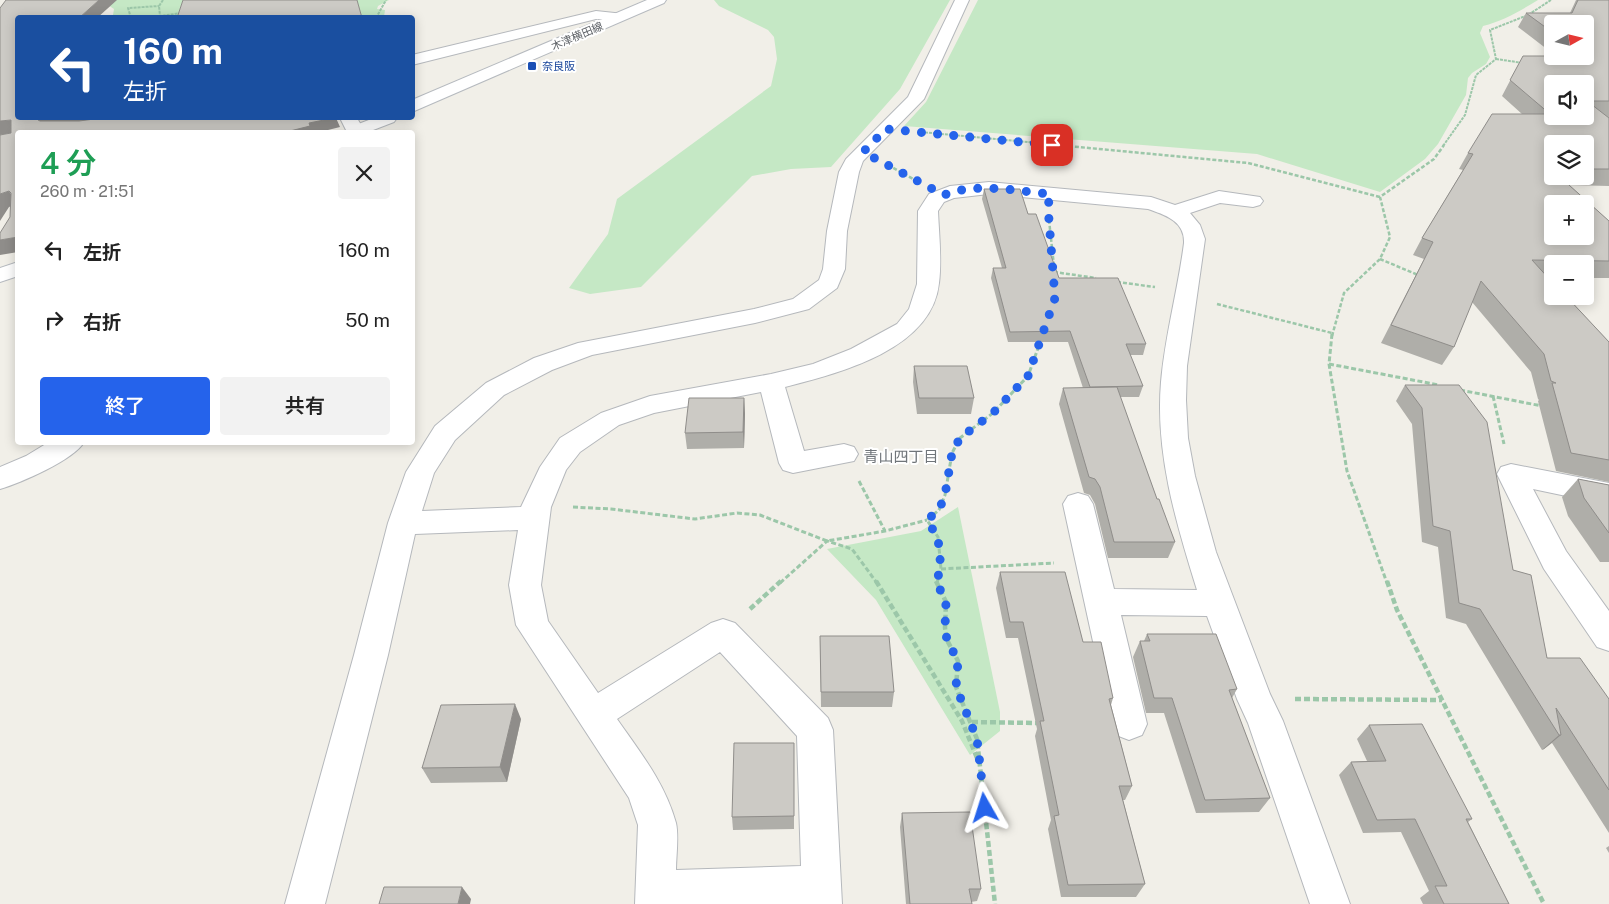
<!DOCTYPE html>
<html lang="ja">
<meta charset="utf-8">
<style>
body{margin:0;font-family:"Public Sans","Noto Sans JP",sans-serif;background:#f2f2f2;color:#222;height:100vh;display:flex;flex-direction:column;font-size:19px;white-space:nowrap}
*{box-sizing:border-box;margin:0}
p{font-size:16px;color:#767676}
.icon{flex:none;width:28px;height:28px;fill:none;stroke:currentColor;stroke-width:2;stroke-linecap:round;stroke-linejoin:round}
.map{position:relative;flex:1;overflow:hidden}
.sheet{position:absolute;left:15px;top:130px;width:400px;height:315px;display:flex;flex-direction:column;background:#fff;border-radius:5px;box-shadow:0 2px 12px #0003}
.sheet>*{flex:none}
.top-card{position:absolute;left:15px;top:15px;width:400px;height:105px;border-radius:5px;box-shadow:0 2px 12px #0003;background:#1a4fa0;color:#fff;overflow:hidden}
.needle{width:32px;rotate:82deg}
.tools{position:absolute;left:1544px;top:15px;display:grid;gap:10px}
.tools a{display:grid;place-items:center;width:50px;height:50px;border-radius:5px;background:#fff;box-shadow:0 2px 12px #0003;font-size:25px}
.pin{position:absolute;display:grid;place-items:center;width:42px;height:42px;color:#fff;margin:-21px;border-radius:10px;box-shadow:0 2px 8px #0006}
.me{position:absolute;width:55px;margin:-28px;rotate:354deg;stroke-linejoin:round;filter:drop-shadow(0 0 4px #0008)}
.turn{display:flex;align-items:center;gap:18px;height:105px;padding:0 25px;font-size:22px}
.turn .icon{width:65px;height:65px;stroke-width:2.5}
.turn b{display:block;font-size:35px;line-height:42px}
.round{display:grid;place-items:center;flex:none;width:52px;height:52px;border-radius:5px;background:#f2f2f2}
.headline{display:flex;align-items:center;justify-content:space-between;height:85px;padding:0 25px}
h1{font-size:30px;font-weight:600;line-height:38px;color:#1e9e55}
.cta{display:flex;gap:10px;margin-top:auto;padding:10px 25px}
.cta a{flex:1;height:58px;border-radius:5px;background:#2563eb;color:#fff;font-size:20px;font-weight:600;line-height:58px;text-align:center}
.cta a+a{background:#f2f2f2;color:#222}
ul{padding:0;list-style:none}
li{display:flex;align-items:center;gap:15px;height:70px;padding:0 25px}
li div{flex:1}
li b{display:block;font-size:19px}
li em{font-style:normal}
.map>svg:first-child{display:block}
.green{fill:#c5e8c5}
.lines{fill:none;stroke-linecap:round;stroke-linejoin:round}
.street-casing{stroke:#b5b8bc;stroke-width:2}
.secondary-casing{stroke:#b6babf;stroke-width:2}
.path-far3{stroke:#9cc7a9;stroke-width:2;stroke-dasharray:3 1;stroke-linecap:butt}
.path-far2{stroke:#9cc7a9;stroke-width:2.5;stroke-dasharray:4 2;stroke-linecap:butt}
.path-far1{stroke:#9cc7a9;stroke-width:3;stroke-dasharray:5 2.5;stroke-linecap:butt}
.path{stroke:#9cc7a9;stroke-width:4.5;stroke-dasharray:6 3;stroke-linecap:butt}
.street{fill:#fff;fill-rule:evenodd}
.secondary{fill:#fff;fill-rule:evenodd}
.wall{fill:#afaea9;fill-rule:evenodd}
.shaded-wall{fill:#8f8d8a}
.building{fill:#cccac5;stroke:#8f8d8a;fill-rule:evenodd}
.route{stroke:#2563eb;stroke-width:9;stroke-dasharray:0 16.2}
.transit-dot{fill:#1a4fb4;stroke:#fff;stroke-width:2}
.labels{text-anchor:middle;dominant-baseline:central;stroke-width:4;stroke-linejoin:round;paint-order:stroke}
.far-street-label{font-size:11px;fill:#5f6368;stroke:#fff}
.far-transit-label{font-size:11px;fill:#164399;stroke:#fff;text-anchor:start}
.neighbourhood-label{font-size:15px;fill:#70757a;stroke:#fff}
</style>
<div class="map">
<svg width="1609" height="904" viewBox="0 0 1609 904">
<rect width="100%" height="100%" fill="#f1efe8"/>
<g class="green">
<path d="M110,0H389L378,6L377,9L385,10L384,17L105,18L113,15L114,9L108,5Z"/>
<path d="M714,0H950L900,89L831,167L791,169L752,176L641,287L590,294L569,288L608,234L617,199L771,86L777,59L774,37L768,30L719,6Z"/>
<path d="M978,0H1538C1520,11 1503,21 1483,26L1480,33L1490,57L1486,64L1472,73L1468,78L1466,95L1438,144L1425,159L1380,192L1257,154L904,126L926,102Z"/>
<path d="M958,507L1000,712V731L970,755L876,600L827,549L921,531Z"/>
</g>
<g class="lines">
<g class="street-casing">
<g id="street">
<path d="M955,0H969L924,99L863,161L859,172L847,231L845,269L837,288L809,309L755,323L592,355L552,370L504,395L455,440L434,473L422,511L521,507L540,467L560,438L601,413L650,396L771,374L813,364L851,349L897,324L909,309L917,284L918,211L929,194L950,186L989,182L1151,197L1175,205L1219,191L1260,197L1263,201L1260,205L1253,207L1220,203L1190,213L1200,225L1205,239L1187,366L1186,400L1188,438L1195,476L1216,552L1270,694L1283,721L1350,904H1310L1248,723L1237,699L1207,616L1121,615L1147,724L1142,735L1129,740L1116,735L1111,724L1063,504L1068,496L1078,493L1088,496L1093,504L1114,589L1197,590C1176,523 1155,453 1161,382C1165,335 1178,290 1184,243C1185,221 1165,215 1148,209L989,194L954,198L944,202L938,211C939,235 942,260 939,283C932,350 839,373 785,387L804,451L844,444L854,447L858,454L854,461L793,473L783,470L779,463L761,392L654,413L619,425L580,452L566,470L551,507L541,585L548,621L598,693L711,623L723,619L735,623L828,718L833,730L842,904H635L638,825L629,798L516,625L509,585L518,530L415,534L388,655L325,904H285L354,655L388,523L406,472L435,426L486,383L534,358L578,343L754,309L793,299L819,280L823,269L827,231L839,172L846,159L908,97ZM720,652L797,736L801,866L676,870C676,856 679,837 676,823C665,783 640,752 617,719Z"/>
<path d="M596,11L624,14L626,17L624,20L596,19L412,65V55Z"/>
<path d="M340,118H357L365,132H347Z"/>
<path d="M49,442H84C74,460 20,483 0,489V467L26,456Z"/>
<path d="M1511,464L1609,483V505L1533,489L1566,551L1609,611V651L1597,647L1544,569L1497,474L1501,467Z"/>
</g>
</g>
<g class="secondary-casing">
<g id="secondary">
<path d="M647,0H666L664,3L412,112V100Z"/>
<path d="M374,118H397L394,122L368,132H345L348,128Z"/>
<path d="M18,262V276L0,282V268Z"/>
</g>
</g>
<g class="path-far3">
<path d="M163,0L159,6L160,16L182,13"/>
<path d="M131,18L128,8L159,6"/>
<path d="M376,18L386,0"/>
<path d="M1496,59L1523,63"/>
<path d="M921,132L1070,146"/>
<path d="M1443,146L1465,115L1476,75L1496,59L1490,30L1528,15L1551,0"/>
</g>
<g class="path-far2">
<path d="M1057,145L1248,163L1380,197"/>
<path d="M888,165L915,180"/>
<path d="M1051,166L1052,145"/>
<path d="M1049,220L1054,266"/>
<path d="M1380,259L1418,275"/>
<path d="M1054,272L1096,278"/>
<path d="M1117,282L1155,287"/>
<path d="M1217,304L1332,333"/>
<path d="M1332,336L1344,293L1380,259L1390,237L1380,197L1434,159L1444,145"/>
</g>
<g class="path-far1">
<path d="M1332,334L1329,364L1347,471L1387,583"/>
<path d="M1329,364L1439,385"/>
<path d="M1460,390L1542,406"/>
<path d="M1493,396L1504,444"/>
<path d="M859,481L885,531"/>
<path d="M573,507L611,509L695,519L737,513L760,515L827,541L885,531L927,520"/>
<path d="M941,569L1054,563"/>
<path d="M780,583L827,541L852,549L877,583"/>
<path d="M937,583L941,569L938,537L927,520L939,510L945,495L952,453L960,438L993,413L1028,376L1041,340"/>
</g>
<g class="path">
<path d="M876,581L962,721L979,763"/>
<path d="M936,581L946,602L945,628L947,640L958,661L956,687L977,739L995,904"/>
<path d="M1387,581L1397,610L1544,904"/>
<path d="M750,609L781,581"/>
<path d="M1295,699L1442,700"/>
<path d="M972,722L1039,723"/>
</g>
<use href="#street" class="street"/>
<use href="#secondary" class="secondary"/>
</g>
<g class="wall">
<path d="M1576,0H1609V117H1608L1609,118V186L1568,185L1609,221V278H1585V264H1552V278H1549L1609,342V482L1556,471L1538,401L1539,400L1538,399L1531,372L1472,302L1454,347L1442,365L1381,343L1424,259L1413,255L1422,238L1463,170L1459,169L1468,153L1522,114L1502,96L1523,56H1585V24H1552V53L1518,27L1526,13H1570ZM1552,144H1585V176H1552Z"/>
<path d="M984,189L1028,214L1059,278L1146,344L1143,355H1130L1143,386L1139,397H1120L1157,499L1175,542L1168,558H1108L1095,504L1090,495L1084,493L1059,404L1063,388H1083L1068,342H1008L991,278L993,268H1002L982,199Z"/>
<path d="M914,366L974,398L971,414H917L913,382Z"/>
<path d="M1405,385H1459L1513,570L1547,658L1609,699V833L1552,743L1544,749L1542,750L1466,624L1446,618L1438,547L1422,542L1412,424L1396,401Z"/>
<path d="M744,398L745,414L744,448L687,449L685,433Z"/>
<path d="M1578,479L1609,485V562H1600L1568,516L1562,497Z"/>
<path d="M1000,572L1083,642L1113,698L1111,705L1132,786L1125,800H1123L1145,884L1136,897H1061L1048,829L1051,820L1035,736L1037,729L1018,638H1006L996,588Z"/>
<path d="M1147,634L1237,689L1232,698L1270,798L1259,812L1196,813L1164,713H1146L1133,657L1140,641H1144Z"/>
<path d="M820,636L894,692L892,707H821Z"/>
<path d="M521,719L507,782L431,783L422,768Z"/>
<path d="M1369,725L1472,819L1468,822L1509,904H1423L1420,898L1429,891L1401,832L1363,833L1339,775L1351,762L1367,761L1357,739Z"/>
<path d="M794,743V829L733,830L732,817Z"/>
<path d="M902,813L981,889L977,901L971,902L972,904H906L900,827Z"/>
<path d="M1609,846V853L1606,848Z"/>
</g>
<g class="shaded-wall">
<path d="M99,0H117L97,18H79Z"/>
<path d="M40,118H104L46,132L38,120Z"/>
<path d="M323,118H336L340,127L328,130L329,132H286Z"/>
<path d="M11,120L19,132L0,135V121Z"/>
<path d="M9,191L17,204L9,207L0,221V194Z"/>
<path d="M18,237V252L0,255V240Z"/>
<path d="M744,398L745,414L744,448L743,432Z"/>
<path d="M515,704L521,719L507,782L500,767Z"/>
<path d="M1559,735H1561L1544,749L1542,750Z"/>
<path d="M462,887L471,899L470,904H458Z"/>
</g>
<g class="building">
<path d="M6,0H99L79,18H18V118H40L38,120L40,121H79L102,118H323L324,120L309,123L310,126L286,132H18V237L0,240V233L10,217L11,193L9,191L0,194V135L11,133V120L0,121V8Z"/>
<path d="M183,0H357L362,18H177Z"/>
<path d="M1578,0H1609V101H1587L1609,118V169H1585V144H1552V168H1550L1552,171V176H1559L1609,221V261L1532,260L1552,282V296H1566L1609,342V460L1571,453L1552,383H1556L1551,381L1544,354L1481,281L1454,347L1391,325L1433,242L1422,238L1473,154L1468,153L1492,114H1550L1510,80L1523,56H1586L1585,24H1552V32L1526,13H1572ZM1552,84H1585V116H1552ZM1552,204H1585V236H1552Z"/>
<path d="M984,189H1020L1028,214H1036L1059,278H1118L1146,344H1126L1143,386L1090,387L1070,331L1010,332L993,268H1006Z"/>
<path d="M914,366H967L974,398H919Z"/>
<path d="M1405,385H1459L1487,422L1513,570L1531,575L1547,658H1580L1609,699V790L1556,708L1561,735H1559L1480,609L1459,603L1450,531L1433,526L1422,408Z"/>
<path d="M1117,387L1157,499H1159L1175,542H1114L1100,487L1095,479L1089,477L1063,388Z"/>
<path d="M689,398H744L743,432L685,433Z"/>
<path d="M1578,479L1609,485V533L1584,498Z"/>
<path d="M1000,572H1065L1083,642H1101L1113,698L1109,699L1132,786H1119L1145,884L1068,885L1054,816L1059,815L1040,721H1044L1023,622H1010Z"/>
<path d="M1147,634H1216L1237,689L1229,690L1270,798L1205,800L1172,698H1154L1140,641H1150Z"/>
<path d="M820,636H889L894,692H821Z"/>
<path d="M515,704L500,767L422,768L441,705Z"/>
<path d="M1422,724L1472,819H1466L1509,904H1444L1435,886H1447L1415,819L1377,820L1351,762L1386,761L1369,725Z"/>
<path d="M734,743H794V816L732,817Z"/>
<path d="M970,812L981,889H969L972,904H910L902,813Z"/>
<path d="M384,887H462L458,904H379Z"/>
</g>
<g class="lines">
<path class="route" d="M985,808L977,739L956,687L958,661L947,640L945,628L946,602L936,581L941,569L938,538L927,520L939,510L945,495L952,453L960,438L993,413L1028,376L1055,298L1048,207L1050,194C1016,191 976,182 944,195L863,152L886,129L1052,145"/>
</g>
<rect class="transit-dot" x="527" y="61" width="10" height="10" rx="2.5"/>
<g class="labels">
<g class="far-street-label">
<text transform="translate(577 36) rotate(-23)">木津横田線</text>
</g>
<g class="far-transit-label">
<text x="542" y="66">奈良阪</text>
</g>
<g class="neighbourhood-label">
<text x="901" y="456">青山四丁目</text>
</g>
</g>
</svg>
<div class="tools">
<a><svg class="needle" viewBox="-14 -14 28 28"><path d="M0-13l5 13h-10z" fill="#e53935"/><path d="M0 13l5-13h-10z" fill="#767676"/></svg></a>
<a><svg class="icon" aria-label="sound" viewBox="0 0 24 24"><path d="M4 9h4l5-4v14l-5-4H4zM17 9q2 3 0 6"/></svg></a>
<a><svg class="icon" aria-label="layers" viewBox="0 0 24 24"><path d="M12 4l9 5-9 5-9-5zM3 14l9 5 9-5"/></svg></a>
<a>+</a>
<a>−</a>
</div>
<div class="pin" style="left:1052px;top:145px;background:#d93025"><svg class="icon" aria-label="arrive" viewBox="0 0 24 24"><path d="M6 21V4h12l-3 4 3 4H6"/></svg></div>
<svg class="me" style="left:985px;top:808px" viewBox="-20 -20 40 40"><path d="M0-17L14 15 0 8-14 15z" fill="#2563eb" stroke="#fff" stroke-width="4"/></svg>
<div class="top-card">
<div class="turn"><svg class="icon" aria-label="left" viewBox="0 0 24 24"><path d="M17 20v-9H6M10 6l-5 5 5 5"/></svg><div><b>160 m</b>左折</div></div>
</div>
<section class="sheet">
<div class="headline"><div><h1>4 分</h1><p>260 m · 21:51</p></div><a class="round"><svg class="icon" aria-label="close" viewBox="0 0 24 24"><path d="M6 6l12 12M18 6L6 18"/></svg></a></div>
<ul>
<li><svg class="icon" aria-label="left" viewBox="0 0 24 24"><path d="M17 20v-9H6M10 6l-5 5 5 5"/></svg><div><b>左折</b></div><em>160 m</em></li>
<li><svg class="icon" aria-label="right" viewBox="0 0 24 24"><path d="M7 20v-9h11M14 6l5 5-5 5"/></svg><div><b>右折</b></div><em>50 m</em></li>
</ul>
<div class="cta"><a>終了</a><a>共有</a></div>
</section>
</div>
